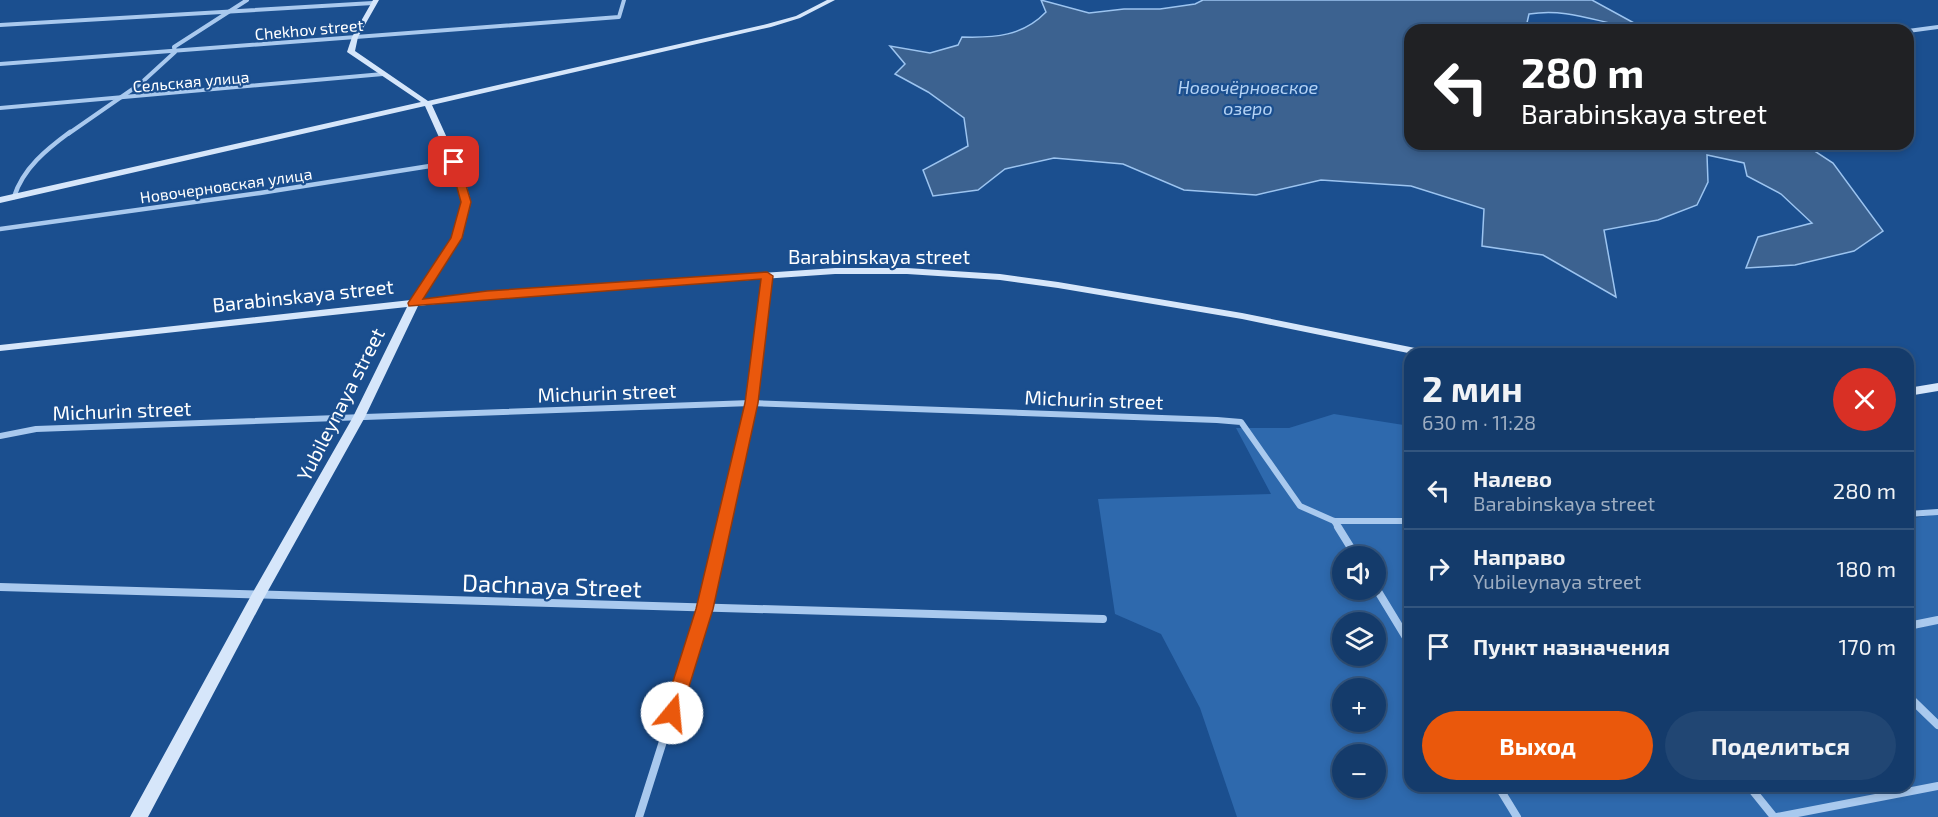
<!DOCTYPE html>
<html lang="ru">
<meta charset="utf-8">
<style>
body{margin:0;font-family:"Exo 2",sans-serif;background:#214673;color:#f1f3f6;height:100vh;display:flex;flex-direction:column;font-size:22px;white-space:nowrap}
*{box-sizing:border-box;margin:0}
p{font-size:20px;color:#9dadc1}
.icon{flex:none;width:33px;height:33px;fill:none;stroke:currentColor;stroke-width:2;stroke-linecap:round;stroke-linejoin:round}
.map{position:relative;flex:1;overflow:hidden}
.details{position:absolute;left:1404px;top:348px;width:510px;height:444px;display:flex;flex-direction:column;background:#143b6b;border-radius:18px;box-shadow:0 3px 9px #0003,0 0 0 2px #33557e}
.details>*{flex:none}
.top-card{position:absolute;left:1404px;top:24px;width:510px;height:126px;border-radius:18px;box-shadow:0 3px 9px #0003,0 0 0 2px #33557e;background:#202124;color:#fff;overflow:hidden}
.tools{position:absolute;left:1332px;top:546px;display:grid;gap:12px}
.tools a{display:grid;place-items:center;width:54px;height:54px;border-radius:50%;background:#143b6b;box-shadow:0 3px 9px #0003,0 0 0 2px #33557e;font-size:30px}
.pin{position:absolute;display:grid;place-items:center;width:51px;height:51px;color:#fff;margin:-26px;border-radius:12px;box-shadow:0 3px 9px #0006}
.me{position:absolute;width:66px;margin:-33px;rotate:17deg;stroke-linejoin:round;filter:drop-shadow(0 0 4px #0008)}
.turn{display:flex;align-items:center;gap:21px;height:126px;padding:0 18px;font-size:27px}
.turn .icon{width:78px;height:78px;stroke-width:2.5}
.turn b{display:block;font-size:42px;line-height:51px}
.round{display:grid;place-items:center;flex:none;width:63px;height:63px;border-radius:32px;background:#214673}
.head{display:flex;align-items:center;justify-content:space-between;height:102px;padding:0 18px}
h1{font-size:36px;font-weight:700;line-height:45px}
.button{display:flex;gap:12px;margin-top:auto;padding:12px 18px}
.button a{flex:1;height:69px;border-radius:36px;background:#ea580c;color:#fff;font-size:24px;font-weight:700;line-height:69px;text-align:center}
.button a+a{background:#214673;color:#f1f3f6}
ul{padding:0;list-style:none}
li{display:flex;align-items:center;gap:18px;height:78px;padding:0 18px;border-top:2px solid #33557e}
li div{flex:1}
li b{display:block;font-size:22px}
li em{font-style:normal}
.map>svg:first-child{display:block}
.green{fill:#2e69ad;fill-rule:evenodd}
.water{fill:#3c6290;stroke:#9cc4f0;stroke-width:1.5}
.lines{fill:none;stroke-linecap:round;stroke-linejoin:round}
.street-far3{stroke:#a9c9ee;stroke-width:4}
.street-far2{stroke:#a9c9ee;stroke-width:4.5}
.street-far1{stroke:#a9c9ee;stroke-width:6}
.street{stroke:#a9c9ee;stroke-width:8}
.secondary{fill:#d6e6fa;fill-rule:evenodd}
.route{fill:#ea580c;stroke:#983908;stroke-width:1.5}
.labels{text-anchor:middle;dominant-baseline:central;stroke-width:4.5;stroke-linejoin:round;paint-order:stroke}
.far-street-label{font-size:16px;fill:#fff;stroke:#1b4f8f}
.far-water-label{font-size:18px;font-style:italic;fill:#b5d3f5;stroke:#1b4f8f}
.street-label{font-size:20px;fill:#fff;stroke:#1b4f8f}
.near-street-label{font-size:24px;fill:#fff;stroke:#1b4f8f}
</style>
<div class="map">
<svg width="1938" height="817" viewBox="0 0 1938 817">
<rect width="100%" height="100%" fill="#1b4f8f"/>
<path class="green" d="M1334,414L1410,426V786H1908V519L1938,514V817H1237L1200,708L1161,634L1115,614L1098,499L1271,494L1236,428H1289ZM1342,556H1376V590H1342ZM1342,622H1376V656H1342ZM1342,688H1376V722H1342ZM1342,754H1376V788H1342Z"/>
<path class="water" d="M1041,0L1089,13L1124,9H1160L1195,4L1203,0H1592L1645,29C1603,26 1573,7 1529,14L1526,27L1533,30H1410V144H1804L1833,163L1883,231L1854,251L1795,265L1746,268L1758,237L1812,223L1781,194L1747,176L1744,163L1707,155L1708,182L1697,205L1658,220L1604,230L1616,297L1543,255L1482,246L1484,209L1411,186L1321,180L1256,195L1184,190L1123,164L1054,158L1005,169L978,190L933,196L923,170L968,146L964,118L928,92L895,74L905,64L890,46L930,53L958,45L962,37C995,38 1023,36 1046,12Z"/>
<g class="lines">
<g class="street-far3">
<path d="M0,25L373,3"/>
<path d="M1908,31L1938,27"/>
<path d="M0,64L619,17L624,0"/>
<path d="M0,108L383,74"/>
<path d="M68,134L140,84L175,52L174,47L247,0"/>
</g>
<g class="street-far2">
<path d="M14,197C23,168 47,149 70,132"/>
<path d="M0,229L260,193L455,162"/>
<path d="M763,306L767,276"/>
</g>
<g class="street-far1">
<path d="M0,436L36,429L751,403L1217,420L1241,422L1300,506L1334,521H1410"/>
<path d="M1908,514L1938,512"/>
<path d="M1334,521L1339,529"/>
<path d="M723,529L751,403L763,304"/>
</g>
<g class="street">
<path d="M1338,527L1356,556"/>
<path d="M0,587L1103,619"/>
<path d="M1376,588L1410,644"/>
<path d="M1908,626L1938,620"/>
<path d="M1908,696L1938,725"/>
<path d="M1498,786L1517,817"/>
<path d="M1749,786L1774,817"/>
<path d="M639,817L705,609L723,527"/>
<path d="M1777,817L1938,786"/>
</g>
<g class="secondary">
<path d="M373,0H379L358,37L355,51L428,101L767,24L796,16L827,0H835L800,18L771,27L432,105L463,173L471,202L462,238L422,299L487,292L835,268H907L1000,274L1058,282L1242,313L1430,351L1436,354H1413L1242,319L1058,288L1000,280L907,274H835L487,298L418,306L365,417L264,598L148,817H130L253,592L353,417L407,307L0,351V345L411,300L452,238L461,202L455,173L425,106L0,203V197L421,102L347,52L352,37Z"/>
<path d="M1938,383V391L1908,396V388Z"/>
</g>
</g>
<path class="route" d="M454,159L459,162L471,202L462,238L423,299L487,291L767,272L773,276L758,403L713,609L679,719L672,721L666,719L663,713L696,609L745,403L761,279L409,306L408,303L451,238L461,202L450,162Z"/>
<g class="labels">
<g class="far-street-label">
<text transform="translate(309 29) rotate(-5)">Chekhov street</text>
<text transform="translate(191 81) rotate(-5)">Сельская улица</text>
<text transform="translate(226 185) rotate(-8)">Новочерновская улица</text>
</g>
<g class="far-water-label">
<text x="1248" y="87">Новочёрновское<tspan x="1248" dy="21">озеро</tspan></text>
</g>
<g class="street-label">
<text x="879" y="256">Barabinskaya street</text>
<text transform="translate(303 295) rotate(-6)">Barabinskaya street</text>
<text transform="translate(607 392) rotate(-2)">Michurin street</text>
<text transform="translate(1094 399) rotate(2)">Michurin street</text>
<text transform="translate(340 404) rotate(-63)">Yubileynaya street</text>
<text transform="translate(122 410) rotate(-2)">Michurin street</text>
</g>
<g class="near-street-label">
<text transform="translate(552 585) rotate(2)">Dachnaya Street</text>
</g>
</g>
</svg>
<div class="tools">
<a><svg class="icon" aria-label="sound" viewBox="0 0 24 24"><path d="M4 9h4l5-4v14l-5-4H4zM17 9q2 3 0 6"/></svg></a>
<a><svg class="icon" aria-label="layers" viewBox="0 0 24 24"><path d="M12 4l9 5-9 5-9-5zM3 14l9 5 9-5"/></svg></a>
<a>+</a>
<a>−</a>
</div>
<div class="pin" style="left:454px;top:162px;background:#d93025"><svg class="icon" aria-label="arrive" viewBox="0 0 24 24"><path d="M6 21V4h12l-3 4 3 4H6"/></svg></div>
<svg class="me" style="left:672px;top:713px" viewBox="-20 -20 40 40"><circle r="19" fill="#fff"/><path d="M0-13L10 11 0 6-10 11z" fill="#ea580c"/></svg>
<div class="top-card">
<div class="turn"><svg class="icon" aria-label="left" viewBox="0 0 24 24"><path d="M17 20v-9H6M10 6l-5 5 5 5"/></svg><div><b>280 m</b>Barabinskaya street</div></div>
</div>
<section class="details">
<div class="head"><div><h1>2 мин</h1><p>630 m · 11:28</p></div><a class="round" style="background:#d93025;color:#fff"><svg class="icon" aria-label="close" viewBox="0 0 24 24"><path d="M6 6l12 12M18 6L6 18"/></svg></a></div>
<ul>
<li><svg class="icon" aria-label="left" viewBox="0 0 24 24"><path d="M17 20v-9H6M10 6l-5 5 5 5"/></svg><div><b>Налево</b><p>Barabinskaya street</p></div><em>280 m</em></li>
<li><svg class="icon" aria-label="right" viewBox="0 0 24 24"><path d="M7 20v-9h11M14 6l5 5-5 5"/></svg><div><b>Направо</b><p>Yubileynaya street</p></div><em>180 m</em></li>
<li><svg class="icon" aria-label="arrive" viewBox="0 0 24 24"><path d="M6 21V4h12l-3 4 3 4H6"/></svg><div><b>Пункт назначения</b></div><em>170 m</em></li>
</ul>
<div class="button"><a>Выход</a><a>Поделиться</a></div>
</section>
</div>
